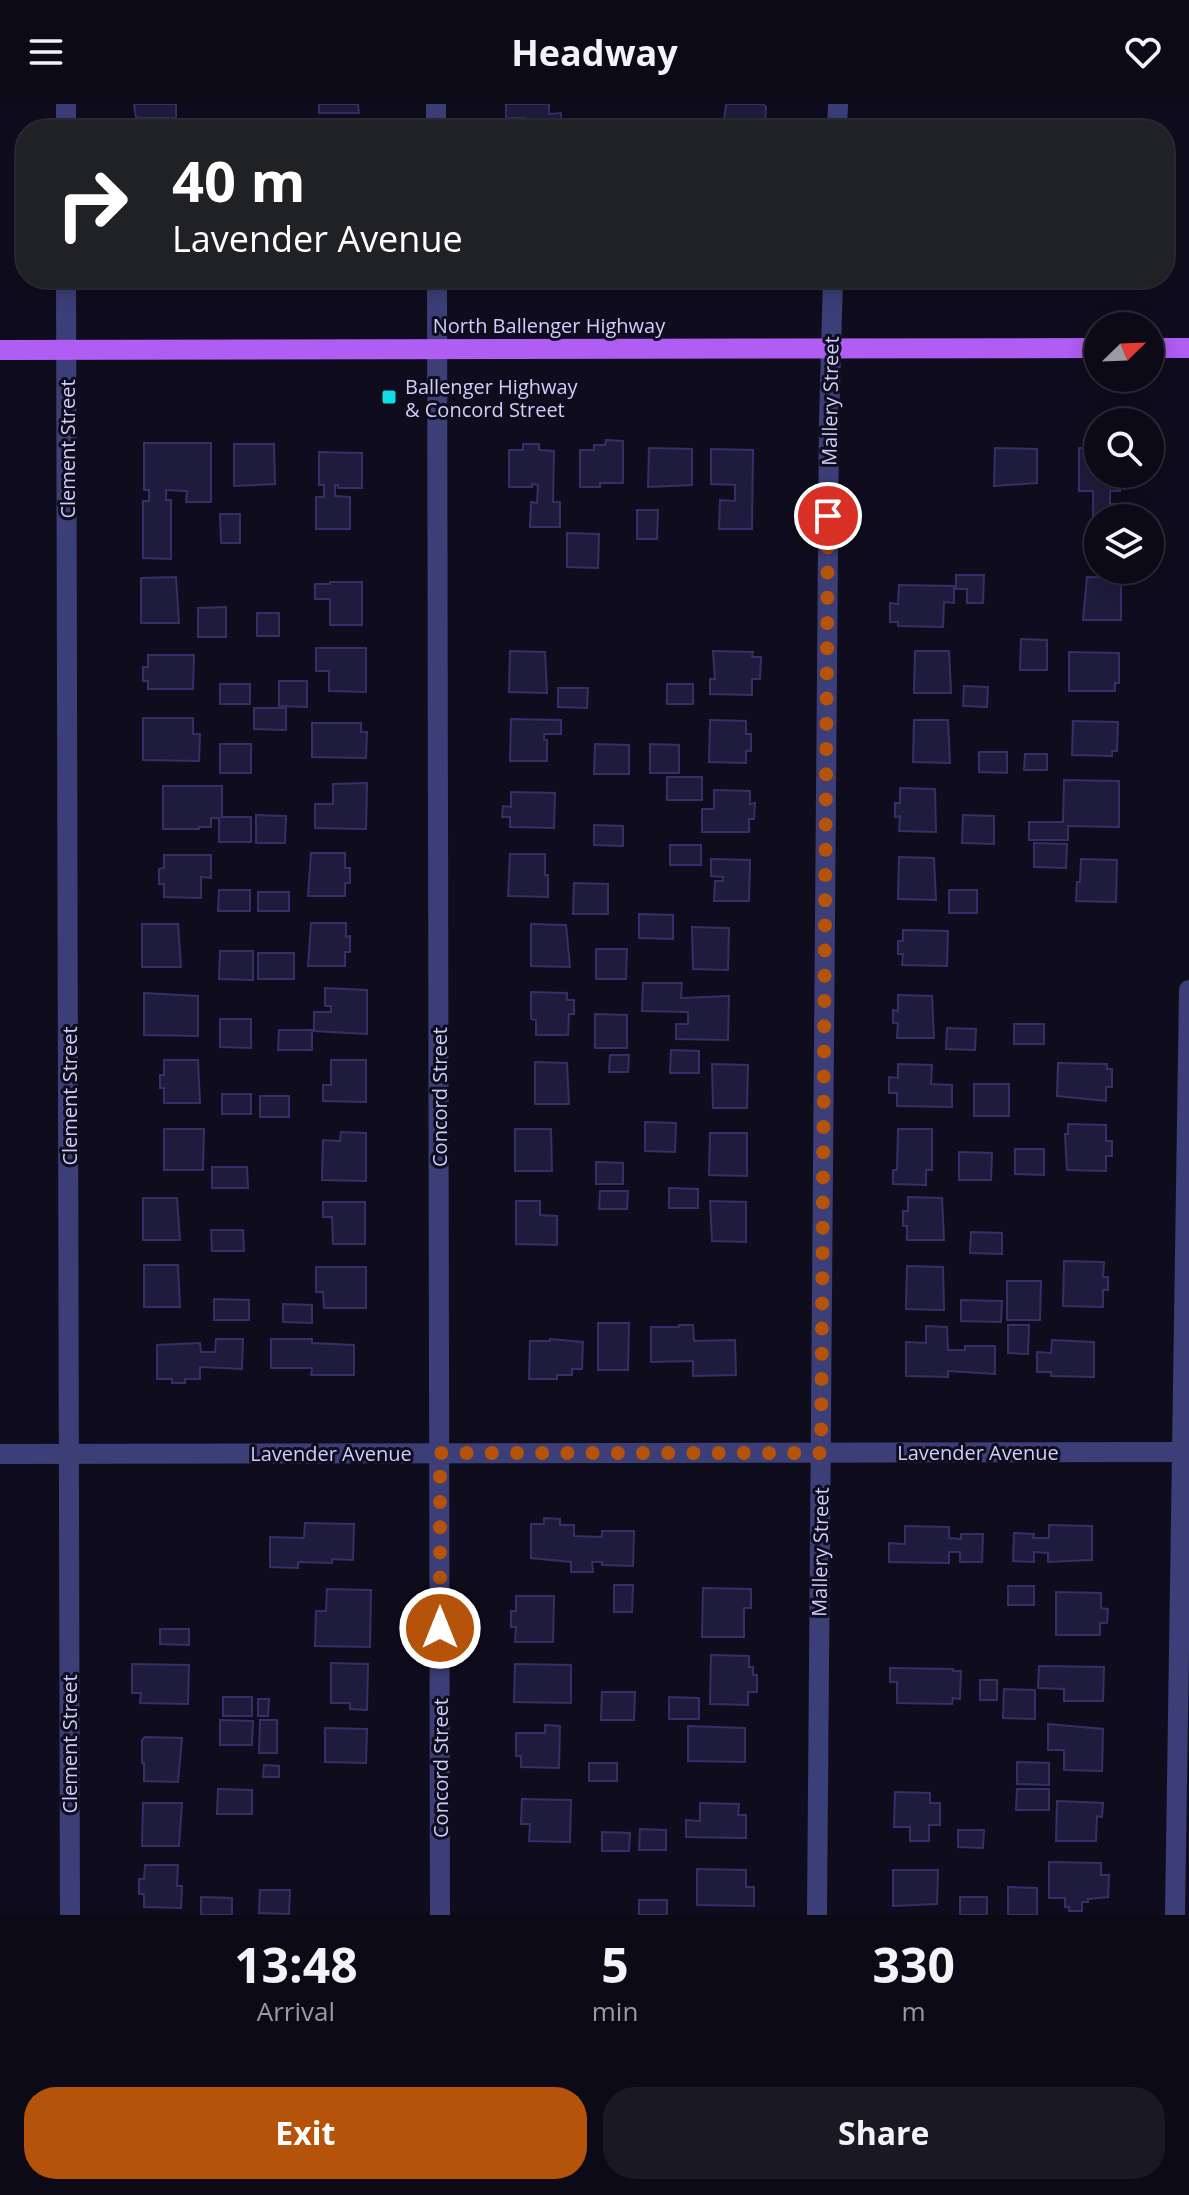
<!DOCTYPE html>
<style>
body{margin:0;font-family:"Open Sans",sans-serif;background:#191823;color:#f1f3f6;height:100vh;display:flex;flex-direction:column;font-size:30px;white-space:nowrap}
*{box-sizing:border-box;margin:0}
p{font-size:26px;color:#9a9aa1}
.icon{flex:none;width:44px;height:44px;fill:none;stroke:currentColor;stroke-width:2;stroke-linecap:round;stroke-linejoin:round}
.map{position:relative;height:1811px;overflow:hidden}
.drawer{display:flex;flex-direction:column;background:#0b0a16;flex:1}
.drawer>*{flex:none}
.banner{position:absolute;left:16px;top:16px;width:1158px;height:168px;border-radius:32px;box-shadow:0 4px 20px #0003,0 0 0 2px #2b2b35;background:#202124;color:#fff;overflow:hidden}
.needle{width:52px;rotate:67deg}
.controls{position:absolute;left:1084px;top:208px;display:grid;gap:16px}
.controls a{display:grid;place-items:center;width:80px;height:80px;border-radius:50%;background:#0b0a16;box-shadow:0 4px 20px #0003,0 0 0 2px #2b2b35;font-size:40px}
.pin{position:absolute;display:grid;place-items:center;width:68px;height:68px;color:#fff;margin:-34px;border:4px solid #fff;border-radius:50%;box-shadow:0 2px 8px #0007}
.me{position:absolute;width:88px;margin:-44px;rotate:0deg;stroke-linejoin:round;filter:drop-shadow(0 0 6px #0008)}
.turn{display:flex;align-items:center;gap:28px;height:168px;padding:0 24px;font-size:36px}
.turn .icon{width:104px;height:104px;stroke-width:2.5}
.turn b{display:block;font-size:56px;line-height:68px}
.eta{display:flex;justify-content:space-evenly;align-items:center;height:136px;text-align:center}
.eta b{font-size:48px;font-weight:700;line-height:56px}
.button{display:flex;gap:16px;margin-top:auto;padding:16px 24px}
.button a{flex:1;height:92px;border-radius:32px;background:#b45309;color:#fff;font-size:32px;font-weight:700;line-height:92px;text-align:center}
.button a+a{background:#191823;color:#f1f3f6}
header{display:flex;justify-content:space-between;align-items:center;height:104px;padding:0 24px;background:#0b0a16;font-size:36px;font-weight:700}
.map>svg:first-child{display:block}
.building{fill:#1f1b3c;stroke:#362f67;stroke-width:2}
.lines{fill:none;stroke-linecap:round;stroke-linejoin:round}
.minor{stroke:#3c3e78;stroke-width:20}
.major{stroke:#b05df3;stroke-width:20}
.route{stroke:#b45309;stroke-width:14;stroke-dasharray:0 25.2}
.poi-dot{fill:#11dce3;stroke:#0f0d1d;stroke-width:3}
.labels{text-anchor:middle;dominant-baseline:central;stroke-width:6;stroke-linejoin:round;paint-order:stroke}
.street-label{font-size:20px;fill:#cfcdfb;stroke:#0f0d1d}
.poi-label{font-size:20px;fill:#cfcdfb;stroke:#0f0d1d;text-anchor:start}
</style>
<header><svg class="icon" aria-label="menu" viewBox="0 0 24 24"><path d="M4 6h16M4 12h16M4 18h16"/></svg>Headway<svg class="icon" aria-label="heart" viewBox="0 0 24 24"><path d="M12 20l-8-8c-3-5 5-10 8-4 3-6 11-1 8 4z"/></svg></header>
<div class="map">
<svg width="1189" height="1811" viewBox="0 0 1189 1811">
<rect width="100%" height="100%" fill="#0f0d1d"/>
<g class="building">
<path d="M134,0H176V14H136Z"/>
<path d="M319,0H358L359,9H319Z"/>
<path d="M506,0H549V10L561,9V26H525V14H506Z"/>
<path d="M726,0H763L766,3L765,26H723Z"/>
<path d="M606,336L623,337V379H600V383H580V346H594V341H605Z"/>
<path d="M144,339H211V398H186L187,387L166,386V396H171V455L143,454V397H149V386H144Z"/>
<path d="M234,340H274L275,380L234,382Z"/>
<path d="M523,340H539V346L554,347L553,398H560V423H530L531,398L537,399L538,381L532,380V383H509V346H523Z"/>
<path d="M649,344L692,345V381L648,383Z"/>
<path d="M995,344L1037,345V379L994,382Z"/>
<path d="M1079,344H1098V370H1129V375H1120V387H1110V400H1120V414H1098V418H1093V387H1079Z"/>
<path d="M711,345L753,346L752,425H719L720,396L735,397V381L711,380Z"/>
<path d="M319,348L362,349V384H338V381H335V392L350,393V425H316V393H324V381H319Z"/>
<path d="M637,406H658L657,435H637Z"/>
<path d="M220,410H240V439H221Z"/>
<path d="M567,429L599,430L598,464L567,463Z"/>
<path d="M956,471H984L983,499H967V485H956Z"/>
<path d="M176,473L179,519H141V474Z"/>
<path d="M1087,473L1121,474V516H1083Z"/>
<path d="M330,478H362V521H330V495H315V480H330Z"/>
<path d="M899,481L954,482V499L944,498L943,523L898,522V518H890V499L898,500Z"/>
<path d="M226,503V533H198V504Z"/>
<rect x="257" y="509" width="22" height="23"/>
<path d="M1021,535L1047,536V566H1020Z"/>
<path d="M316,544H366V588L329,587V567H316Z"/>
<path d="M510,547L545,548L547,589L509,588Z"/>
<path d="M713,547L753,548L752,553H761L760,575H752V591L710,590V575H715Z"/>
<path d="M915,547H949L951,589H914Z"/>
<path d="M1069,548L1119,549V579H1115V587H1069Z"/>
<path d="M148,551H194L193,585H148V577H143V563H148Z"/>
<path d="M279,577H307V603L279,602Z"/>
<rect x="220" y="580" width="30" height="20"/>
<rect x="667" y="580" width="26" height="20"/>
<path d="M964,582L988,583L987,603L963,602Z"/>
<path d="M558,584H588L587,604L558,603Z"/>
<path d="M254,604H286V626L254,625Z"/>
<path d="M143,614H193V630H200L199,657L143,656Z"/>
<path d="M511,615L561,616V630H544V636H547V657H510Z"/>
<path d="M710,616L746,617V630H751V647H746V659L709,658Z"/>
<path d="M914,616H948L950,659L913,658Z"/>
<path d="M1073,617L1118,618L1117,647H1112V652L1072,651Z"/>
<path d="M312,619H361V628H367L366,654L312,653Z"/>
<rect x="220" y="640" width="31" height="29"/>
<path d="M595,640L629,641V670H594Z"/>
<path d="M650,640L679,641V669H650Z"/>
<path d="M979,648H1007V669L979,668Z"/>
<path d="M1025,650H1047V666H1024Z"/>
<rect x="667" y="673" width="35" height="23"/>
<path d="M1064,676L1119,677V723L1068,722V736H1029V718H1063Z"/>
<path d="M367,679L366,725L315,724V700H333V680Z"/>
<path d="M163,682H222V713H251V738H219V714H211V723H199V725H163Z"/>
<path d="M900,684L935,685L936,728L899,727L900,712L895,713V699H900Z"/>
<path d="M714,686L750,687V700L755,699L754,715H749V728H702V705H714Z"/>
<path d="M511,688L555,689L554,724L510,723V713H502L503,702L511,703Z"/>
<path d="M256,711L286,712L285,739H256Z"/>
<path d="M963,711L994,712V740L962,739Z"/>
<path d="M594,721L623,722V742L594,741Z"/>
<path d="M1034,739L1067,740L1066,764L1034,763Z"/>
<rect x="670" y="741" width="31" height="20"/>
<path d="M311,749H345V764H350V779H345V792H308Z"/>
<path d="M510,750H545V771H548V793L508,792Z"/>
<path d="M164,751H211V774L201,773V794L164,793V780H159V765L164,764Z"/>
<path d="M899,753L934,754L936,796L898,795Z"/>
<path d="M711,755L750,756L749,797H714L715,777H723V773L711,772Z"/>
<path d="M1081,755L1117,756L1116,798L1076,797L1077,778H1080Z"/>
<path d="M574,779L608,780V810H573Z"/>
<path d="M219,786H250V807H218Z"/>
<rect x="949" y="786" width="28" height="23"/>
<rect x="258" y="788" width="31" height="19"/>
<path d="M639,810L673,811V835L639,834Z"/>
<path d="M311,819H346V833L350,832V848H345V862H308Z"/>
<path d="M142,820H178L181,863H142Z"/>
<path d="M531,820L566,821L570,863L531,862Z"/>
<path d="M692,823L729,824L728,866L693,865Z"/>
<path d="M903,826L948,827L947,862L902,861L903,850H898V837H903Z"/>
<path d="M596,845H627L626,875H596Z"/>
<path d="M220,847H253V876L219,875Z"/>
<rect x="258" y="849" width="36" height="26"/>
<path d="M643,879H682L681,894L729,892L728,936L676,935V920H688V908L642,907Z"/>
<path d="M325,884L367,886V930L314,927V908H331V902H325Z"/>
<path d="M531,888L567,889V896H574V910H569L568,931H536V916L531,915Z"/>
<path d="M144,889L198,892V932L144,931Z"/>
<path d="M898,891L932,892L934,934H897L898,919H893V906L898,907Z"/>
<path d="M595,910L627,911V944H595Z"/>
<path d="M220,915H251V944L220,943Z"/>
<rect x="1014" y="920" width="30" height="20"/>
<path d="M947,924L976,925L975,946L946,945Z"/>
<path d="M279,926H312V946H278Z"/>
<path d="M671,946L699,947V969H670Z"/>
<path d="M610,951H629L628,968H609Z"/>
<path d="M164,956H198L200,999H164V984H160V971H164Z"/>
<path d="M331,956H366V998L323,997V981H331Z"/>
<path d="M535,958L567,959L569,1000H535Z"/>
<path d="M1058,959L1107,960V965H1112V983H1106V997L1057,992Z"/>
<path d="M712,960L748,961L747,1004H713Z"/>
<path d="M898,960L932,961L931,980L952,981V1003L897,1002V989H889V973L898,974Z"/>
<rect x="974" y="980" width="35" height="32"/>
<rect x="222" y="990" width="29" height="20"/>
<rect x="260" y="992" width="29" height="21"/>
<path d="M645,1018L676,1019L675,1048L645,1047Z"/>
<path d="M1068,1020L1106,1021V1037H1112V1052H1106V1067L1067,1066L1065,1030H1068Z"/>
<path d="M164,1025H204L203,1066H164Z"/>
<path d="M515,1025H551L552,1067H515Z"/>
<path d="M898,1025H932V1066H926V1081L893,1080V1066H897Z"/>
<path d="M341,1028L366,1029V1077L322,1076L323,1036L340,1037Z"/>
<path d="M710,1029H747V1072L709,1071Z"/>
<path d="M1015,1045H1044V1071L1015,1070Z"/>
<path d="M959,1048L992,1049L991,1076H959Z"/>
<path d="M596,1058L623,1059V1080H596Z"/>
<path d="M212,1063H247L248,1084H212Z"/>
<path d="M669,1084L698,1085V1104H669Z"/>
<path d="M600,1087H628L627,1105H599Z"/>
<path d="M908,1093L942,1094L944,1136H907V1122H903V1107H908Z"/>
<path d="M143,1094H177L180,1136H143Z"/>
<path d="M516,1097H540V1111L557,1112V1141L516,1140Z"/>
<path d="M710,1097L746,1098V1138L712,1137Z"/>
<path d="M323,1098H365V1140H333L332,1113H323Z"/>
<path d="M211,1126H243L244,1147H212Z"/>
<path d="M971,1128L1002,1129V1150L970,1149Z"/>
<path d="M1064,1157L1104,1158L1103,1173H1108V1186H1103V1203L1063,1202Z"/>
<path d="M144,1161H178L180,1203H144Z"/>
<path d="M907,1162L943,1163L944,1206L906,1205Z"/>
<path d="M316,1163H366V1204H324L323,1188H316Z"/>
<path d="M1007,1177H1041L1040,1216H1007Z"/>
<path d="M214,1195L249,1196V1216H214Z"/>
<path d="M961,1196L1002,1197L1001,1218L961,1217Z"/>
<path d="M283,1200L312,1201V1219L283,1218Z"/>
<path d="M598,1219H629L628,1266H598Z"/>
<path d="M679,1221H693L694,1237L735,1236L736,1271L693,1272V1257L651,1258V1223H679Z"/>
<path d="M1008,1221H1029L1028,1250L1008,1249Z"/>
<path d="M926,1222L947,1223L948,1246H965V1242H995V1270L948,1267V1273L906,1272V1238L926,1239Z"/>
<path d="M216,1235H243L242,1265L200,1263V1275H185V1279H172V1275H157V1241L200,1239L201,1248H215Z"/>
<path d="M271,1235H312V1239L354,1241V1271H311L312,1264H271Z"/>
<path d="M550,1235L583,1238L582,1265H572V1271H557V1275H529L530,1237H550Z"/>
<path d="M1052,1236L1094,1238V1273L1051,1272V1268H1037V1248L1051,1249Z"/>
<path d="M544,1414L560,1415V1421H574V1432L602,1433V1427H634L633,1462L602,1461V1458H592L593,1468H571V1458L531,1454V1420H544Z"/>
<path d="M305,1419L354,1420L353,1456L332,1455V1459L298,1458V1464L270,1463V1433L304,1434Z"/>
<path d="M1049,1421L1092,1422V1456L1048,1458V1449L1034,1448V1458L1013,1457L1014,1429L1034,1430L1033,1434H1049Z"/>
<path d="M905,1422L949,1423V1434L961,1435V1430H983L982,1458H960V1448H949V1459L889,1458V1439L905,1440Z"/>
<path d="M614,1481H633L632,1508H614Z"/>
<rect x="1008" y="1482" width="26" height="19"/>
<path d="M703,1484L751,1485V1504H744V1533H702Z"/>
<path d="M327,1485L371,1486L370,1543L315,1542L316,1507H326Z"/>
<path d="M1056,1488L1101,1489V1504L1108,1505L1107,1519H1100V1531H1056Z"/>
<path d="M516,1492H554L553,1538H515L516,1523H511V1507H516Z"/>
<path d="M160,1525H189V1541L160,1540Z"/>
<path d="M711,1551L749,1552V1563H753V1571H757V1588H748V1601L710,1600Z"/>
<path d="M331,1559L368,1560L367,1606L350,1605V1599H331Z"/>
<path d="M132,1560L189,1561L188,1600L140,1599L141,1589H132Z"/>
<path d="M515,1560L571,1561V1599L514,1598Z"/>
<path d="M1039,1562L1104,1563L1103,1597H1064V1585L1038,1584Z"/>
<path d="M890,1564L953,1565V1567H961L960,1595L953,1594L952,1600L897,1599V1578H890Z"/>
<rect x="980" y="1576" width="17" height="20"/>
<path d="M1004,1585L1035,1586V1615L1003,1614Z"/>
<path d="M602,1588H635L634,1616H601Z"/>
<rect x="223" y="1593" width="29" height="19"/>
<path d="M669,1593L699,1594V1615H669Z"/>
<path d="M258,1595H269L268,1612H258Z"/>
<path d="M220,1616L253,1617L252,1641H220Z"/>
<path d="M260,1616H277V1649H259Z"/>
<path d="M1048,1620L1103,1625L1102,1667L1064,1666V1646H1048Z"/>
<path d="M545,1621L560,1622L559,1664L521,1663V1652H516V1629H545Z"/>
<path d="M688,1622L745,1624V1658L688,1657Z"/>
<path d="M325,1624L367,1625L366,1659L325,1658Z"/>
<path d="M145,1633L182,1634L178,1678L144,1677V1659H142V1636Z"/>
<path d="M1017,1658L1049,1659V1681L1017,1680Z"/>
<rect x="589" y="1659" width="28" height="18"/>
<path d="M264,1661L279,1662V1673H263Z"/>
<path d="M218,1685L252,1686V1710H217Z"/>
<path d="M1017,1685H1049V1706H1016Z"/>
<path d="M895,1688L930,1689V1699H940V1721H929V1737H910V1723H894Z"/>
<path d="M522,1695L571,1696L570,1738L529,1737L530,1720H521Z"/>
<path d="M1057,1697L1103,1699L1102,1713L1097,1712L1096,1737H1056Z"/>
<path d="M143,1699H182L179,1742H142Z"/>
<path d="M700,1699L739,1700L738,1711H746V1734L686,1733V1716L700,1717Z"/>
<path d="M640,1725L666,1726V1746H639Z"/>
<path d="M958,1726H984L983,1744L958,1743Z"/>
<path d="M602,1728L630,1729L629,1747H602Z"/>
<path d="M1049,1758L1101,1759V1771H1109L1108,1793L1088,1795V1798H1082V1807H1069V1803H1065V1794H1049Z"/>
<path d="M145,1761H178L177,1782H182L181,1804L144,1803V1790H139V1775H144Z"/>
<path d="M697,1765L746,1766V1783H754V1802L697,1801Z"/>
<path d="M893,1766H938L937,1800L893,1802Z"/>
<path d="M1008,1783L1037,1784V1811H1008Z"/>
<path d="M260,1786H290L289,1810L259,1809Z"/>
<path d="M201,1793L232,1794V1811H201Z"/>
<rect x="960" y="1793" width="27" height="18"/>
<rect x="639" y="1796" width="28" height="15"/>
</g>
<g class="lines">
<g class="minor">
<path d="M66,0V26"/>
<path d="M436,0V26"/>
<path d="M837,26L838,0"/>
<path d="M66,174L70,1811"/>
<path d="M437,174L440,1811"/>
<path d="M0,1350L1189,1348"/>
<path d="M817,1811L829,318L833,174"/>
<path d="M1175,1811L1189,886"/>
</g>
<g class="major">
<path d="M1150,244H1189"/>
<path d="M0,246L1098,244"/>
</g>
</g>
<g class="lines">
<path class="route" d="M440,1524V1349H821L828,412"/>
</g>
<rect class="poi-dot" x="381" y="285" width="16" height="16" rx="4"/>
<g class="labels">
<g class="street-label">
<text x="549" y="221">North Ballenger Highway</text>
<text transform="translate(830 297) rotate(-89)">Mallery Street</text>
<text transform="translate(67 345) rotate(-90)">Clement Street</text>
<text transform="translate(69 992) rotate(-90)">Clement Street</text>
<text transform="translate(439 993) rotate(-90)">Concord Street</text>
<text x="978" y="1348">Lavender Avenue</text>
<text x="331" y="1349">Lavender Avenue</text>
<text transform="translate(820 1448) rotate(-89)">Mallery Street</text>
<text transform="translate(69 1640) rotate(-90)">Clement Street</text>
<text transform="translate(440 1664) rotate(-90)">Concord Street</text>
</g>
<g class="poi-label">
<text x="405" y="282">Ballenger Highway<tspan x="405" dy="23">&amp; Concord Street</tspan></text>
</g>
</g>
</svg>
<div class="controls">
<a><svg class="needle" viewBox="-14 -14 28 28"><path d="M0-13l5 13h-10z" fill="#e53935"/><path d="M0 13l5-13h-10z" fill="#9a9aa1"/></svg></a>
<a><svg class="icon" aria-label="search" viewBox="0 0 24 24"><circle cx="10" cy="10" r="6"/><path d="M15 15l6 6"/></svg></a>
<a><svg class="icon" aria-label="layers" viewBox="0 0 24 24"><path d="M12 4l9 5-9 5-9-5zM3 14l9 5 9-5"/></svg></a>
</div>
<div class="pin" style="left:828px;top:412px;background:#d93025"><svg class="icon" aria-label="arrive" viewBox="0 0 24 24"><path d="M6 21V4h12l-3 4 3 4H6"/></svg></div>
<svg class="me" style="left:440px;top:1524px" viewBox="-20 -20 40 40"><circle r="17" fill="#b45309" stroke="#fff" stroke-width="3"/><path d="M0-11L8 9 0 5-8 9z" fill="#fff"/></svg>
<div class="banner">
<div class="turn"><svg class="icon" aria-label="right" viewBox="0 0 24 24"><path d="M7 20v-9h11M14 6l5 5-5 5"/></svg><div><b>40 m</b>Lavender Avenue</div></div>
</div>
</div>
<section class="drawer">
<div class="eta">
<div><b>13:48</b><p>Arrival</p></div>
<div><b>5</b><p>min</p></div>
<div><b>330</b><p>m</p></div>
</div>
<div class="button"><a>Exit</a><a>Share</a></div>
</section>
